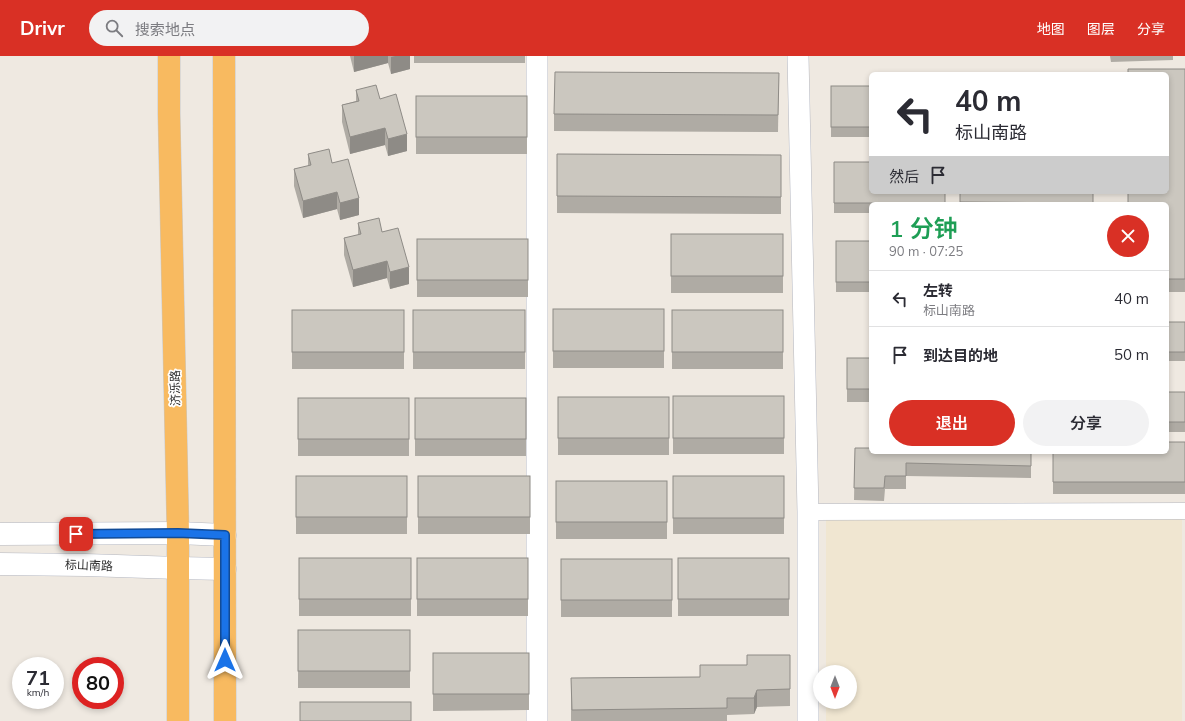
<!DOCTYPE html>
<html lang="zh">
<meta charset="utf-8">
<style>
body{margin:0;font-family:Mulish,"Noto Sans SC",sans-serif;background:#f2f2f3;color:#2b2b33;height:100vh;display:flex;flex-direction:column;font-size:15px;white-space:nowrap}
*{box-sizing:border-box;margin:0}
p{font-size:13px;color:#7c7c81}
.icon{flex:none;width:22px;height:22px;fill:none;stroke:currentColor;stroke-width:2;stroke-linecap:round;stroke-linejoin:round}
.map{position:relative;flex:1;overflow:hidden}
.side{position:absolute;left:869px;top:146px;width:300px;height:252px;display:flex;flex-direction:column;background:#fff;border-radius:6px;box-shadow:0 2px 6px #0003}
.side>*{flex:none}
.hud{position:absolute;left:869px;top:16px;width:300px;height:122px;border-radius:6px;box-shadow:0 2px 6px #0003;background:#fff;color:#2b2b33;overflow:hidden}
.needle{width:26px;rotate:180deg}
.buttons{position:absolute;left:813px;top:609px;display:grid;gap:8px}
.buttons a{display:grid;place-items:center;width:44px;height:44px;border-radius:50%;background:#fff;box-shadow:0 2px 6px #0003;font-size:20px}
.speed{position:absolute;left:12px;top:601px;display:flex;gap:8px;font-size:20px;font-weight:700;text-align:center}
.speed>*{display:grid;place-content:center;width:52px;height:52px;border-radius:50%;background:#fff;box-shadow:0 2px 6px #0003;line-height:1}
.speed small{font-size:10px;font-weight:400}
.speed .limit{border:6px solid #d22;background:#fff;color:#111}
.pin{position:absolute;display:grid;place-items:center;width:34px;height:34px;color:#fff;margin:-17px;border-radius:8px;box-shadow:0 2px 6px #0006}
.me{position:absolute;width:44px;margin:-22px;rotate:0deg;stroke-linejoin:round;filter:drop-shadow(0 0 3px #0008)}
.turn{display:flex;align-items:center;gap:14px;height:84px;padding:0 20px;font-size:18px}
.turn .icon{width:52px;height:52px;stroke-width:2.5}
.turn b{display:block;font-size:28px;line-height:34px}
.then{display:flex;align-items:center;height:38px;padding:0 20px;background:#0003;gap:8px;font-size:15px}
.round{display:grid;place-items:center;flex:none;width:42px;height:42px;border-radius:21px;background:#f2f2f3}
.headline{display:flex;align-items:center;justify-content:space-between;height:68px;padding:0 20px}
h1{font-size:24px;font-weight:600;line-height:30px;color:#1e9e55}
.button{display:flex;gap:8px;margin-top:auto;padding:8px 20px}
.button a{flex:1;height:46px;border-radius:24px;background:#d93025;color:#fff;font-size:16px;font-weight:600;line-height:46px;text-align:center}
.button a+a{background:#f2f2f3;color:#2b2b33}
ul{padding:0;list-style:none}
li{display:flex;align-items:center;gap:12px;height:56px;padding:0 20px;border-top:1px solid #e1e1e2}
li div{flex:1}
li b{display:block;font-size:15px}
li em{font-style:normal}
header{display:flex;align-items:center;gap:24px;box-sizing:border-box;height:56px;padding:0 20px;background:#d93025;color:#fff}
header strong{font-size:19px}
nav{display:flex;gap:22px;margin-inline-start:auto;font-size:14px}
.search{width:280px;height:36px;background:#f2f2f3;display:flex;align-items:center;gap:10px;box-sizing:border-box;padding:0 14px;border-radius:22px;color:#7c7c81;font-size:15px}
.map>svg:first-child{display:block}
.education{fill:#f0e6d1}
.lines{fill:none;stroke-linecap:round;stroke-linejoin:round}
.minor-casing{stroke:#b4b7c1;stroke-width:17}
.tertiary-casing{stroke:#b4b7c1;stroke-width:22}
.secondary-casing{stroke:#b4b7c1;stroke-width:23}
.trunk-casing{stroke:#c9c9c9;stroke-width:23}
.minor{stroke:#fff;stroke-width:16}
.tertiary{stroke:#fff;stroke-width:21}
.secondary{stroke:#fff;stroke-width:22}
.trunk{stroke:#f8ba60;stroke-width:22}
.wall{fill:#afaba4}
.shaded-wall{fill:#8e8b86}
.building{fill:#cbc7bf;stroke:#8e8b86}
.route-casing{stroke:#114b97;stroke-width:10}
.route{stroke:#1a73e8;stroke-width:7}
.labels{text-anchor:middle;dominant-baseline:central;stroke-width:3.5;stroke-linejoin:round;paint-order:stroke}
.street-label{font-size:12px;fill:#2e2e2e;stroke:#fff}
</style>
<header>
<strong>Drivr</strong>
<div class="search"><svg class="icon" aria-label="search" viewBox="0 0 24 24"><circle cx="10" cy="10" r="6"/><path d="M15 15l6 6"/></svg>搜索地点</div>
<nav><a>地图</a><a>图层</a><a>分享</a></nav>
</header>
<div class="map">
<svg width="1185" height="665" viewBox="0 0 1185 665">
<rect width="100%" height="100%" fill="#efe9e1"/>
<path class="education" d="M1182,459V665H826V646H850V616H826V461Z"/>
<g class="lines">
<g class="minor-casing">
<path id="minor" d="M808,456L1185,455"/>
</g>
<g class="tertiary-casing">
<g id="tertiary">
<path d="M537,0V665"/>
<path d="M798,0L808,456V665"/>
</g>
</g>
<g class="secondary-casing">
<g id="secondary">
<path d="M0,478L178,477L225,479"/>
<path d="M0,508L86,509L178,512L225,513"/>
</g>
</g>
<g class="trunk-casing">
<g id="trunk">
<path d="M169,0V58L178,477V665"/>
<path d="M224,0L225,665"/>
</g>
</g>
<use href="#minor" class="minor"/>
<use href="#tertiary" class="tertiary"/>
<use href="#secondary" class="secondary"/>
<use href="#trunk" class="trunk"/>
</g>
<g class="wall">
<path d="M350,0H410V13L391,18L388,7L354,16Z"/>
<rect x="414" y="0" width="111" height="7"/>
<path d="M1110,0H1173V4L1111,6Z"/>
<path d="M1185,13V236H1167V148Z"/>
<path d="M779,17L778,76L554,75V58Z"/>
<rect x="831" y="30" width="40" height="51"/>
<path d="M356,34L380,43L407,95L388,100L385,89L350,98L342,66V49L356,45Z"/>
<rect x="416" y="40" width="111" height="58"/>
<path d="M308,98L332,107L359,159L340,164L337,153L303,162L294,130V113L308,110Z"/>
<path d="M557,98L781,99V158L557,157Z"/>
<path d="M834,106L945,136V148H871V157H834Z"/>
<rect x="960" y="136" width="133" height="12"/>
<path d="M358,167L382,176L409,228L390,233L387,222L353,231L344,199V182L358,179Z"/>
<rect x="671" y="178" width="112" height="59"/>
<rect x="417" y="183" width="111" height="58"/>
<rect x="836" y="185" width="35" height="51"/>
<rect x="553" y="253" width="111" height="59"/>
<rect x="292" y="254" width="112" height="59"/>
<rect x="413" y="254" width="112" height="59"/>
<rect x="672" y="254" width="111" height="59"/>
<rect x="1167" y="266" width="18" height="39"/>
<rect x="847" y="302" width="24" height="44"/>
<rect x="1167" y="336" width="18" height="40"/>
<rect x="673" y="340" width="111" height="58"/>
<rect x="558" y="341" width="111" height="58"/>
<rect x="298" y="342" width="111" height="58"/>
<rect x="415" y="342" width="111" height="58"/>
<path d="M1185,386V438H1053V396Z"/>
<path d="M855,392L1031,396V422L906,420V433H885L884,445L854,444Z"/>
<rect x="296" y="420" width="111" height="58"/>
<rect x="418" y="420" width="112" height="58"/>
<rect x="673" y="420" width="111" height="58"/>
<rect x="556" y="425" width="111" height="58"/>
<rect x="299" y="502" width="112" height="58"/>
<rect x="417" y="502" width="111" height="58"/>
<rect x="678" y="502" width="111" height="58"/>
<rect x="561" y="503" width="111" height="58"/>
<rect x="298" y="574" width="112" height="58"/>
<path d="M433,597H529V654L433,655Z"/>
<path d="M790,599V650L757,651L754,658L727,659V665H571V622L700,621Z"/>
</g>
<g class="shaded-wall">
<path d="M354,0H388V7L354,16Z"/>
<path d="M395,0H410V13L391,18V1Z"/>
<path d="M385,72V89L350,98V81Z"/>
<path d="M407,78V95L388,100V83Z"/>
<path d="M337,136V153L303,162V145Z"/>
<path d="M359,142V159L340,164V147Z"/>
<path d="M387,205V222L353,231V214Z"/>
<path d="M409,211V228L390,233V216Z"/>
<path d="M757,634V651L754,658V642Z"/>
</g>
<g class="building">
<path d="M1128,13H1185V223H1167V148H1128V136H1167V18H1128Z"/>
<path d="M555,16L779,17L778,59L554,58Z"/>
<path d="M376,29L380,43L396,38L407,78L388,83L385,72L350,81L342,49L359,45L356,34Z"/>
<rect x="831" y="30" width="40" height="41"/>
<rect x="416" y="40" width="111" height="41"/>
<path d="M329,93L332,107L348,103L359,142L340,147L337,136L303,145L294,113L311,109L308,98Z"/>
<path d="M557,98L781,99V141L557,140Z"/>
<path d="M834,106H871V136H945V147H834Z"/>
<path d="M960,136H1093V147L960,146Z"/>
<path d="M379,162L382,176L398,172L409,211L390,216L387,205L353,214L344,182L361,178L358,167Z"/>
<rect x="671" y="178" width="112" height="42"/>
<rect x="417" y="183" width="111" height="41"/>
<rect x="836" y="185" width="35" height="41"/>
<rect x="553" y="253" width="111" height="42"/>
<rect x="292" y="254" width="112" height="42"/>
<rect x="413" y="254" width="112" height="42"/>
<rect x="672" y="254" width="111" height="42"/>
<rect x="1167" y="266" width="18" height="30"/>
<rect x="847" y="302" width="24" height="31"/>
<rect x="1167" y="336" width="18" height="30"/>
<rect x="673" y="340" width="111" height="42"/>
<rect x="558" y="341" width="111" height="41"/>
<rect x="298" y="342" width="111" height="41"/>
<rect x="415" y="342" width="111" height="41"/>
<path d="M1167,386H1185V426H1053V396H1167Z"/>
<path d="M855,392H871V396H1031V410L906,407V420H885L884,432H854Z"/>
<rect x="296" y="420" width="111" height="41"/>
<rect x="418" y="420" width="112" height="41"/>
<rect x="673" y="420" width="111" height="42"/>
<rect x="556" y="425" width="111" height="41"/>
<rect x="299" y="502" width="112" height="41"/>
<rect x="417" y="502" width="111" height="41"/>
<rect x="678" y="502" width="111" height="41"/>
<rect x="561" y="503" width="111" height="41"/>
<rect x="298" y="574" width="112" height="41"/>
<rect x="433" y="597" width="96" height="41"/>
<path d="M747,599H790V633L757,634L754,642H727V652L572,654L571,622L700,621V609H747Z"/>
<rect x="300" y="646" width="111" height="19"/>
</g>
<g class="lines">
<g class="route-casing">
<path id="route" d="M76,478L178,477L225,479V604"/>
</g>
<use href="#route" class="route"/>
</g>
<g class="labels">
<g class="street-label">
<text transform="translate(175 332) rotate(-91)">济泺路</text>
<text transform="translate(89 509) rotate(2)">标山南路</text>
</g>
</g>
</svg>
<div class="buttons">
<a><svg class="needle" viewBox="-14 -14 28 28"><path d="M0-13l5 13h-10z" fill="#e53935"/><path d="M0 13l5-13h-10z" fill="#7c7c81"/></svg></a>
</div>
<div class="speed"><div>71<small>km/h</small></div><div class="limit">80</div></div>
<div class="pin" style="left:76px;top:478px;background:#d93025"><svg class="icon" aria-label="arrive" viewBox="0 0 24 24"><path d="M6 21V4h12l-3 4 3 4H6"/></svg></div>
<svg class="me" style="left:225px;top:604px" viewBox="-20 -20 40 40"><path d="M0-17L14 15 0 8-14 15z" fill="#1a73e8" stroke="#fff" stroke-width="4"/></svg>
<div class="hud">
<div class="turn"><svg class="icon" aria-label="left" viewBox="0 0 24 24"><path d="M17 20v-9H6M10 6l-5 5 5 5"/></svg><div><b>40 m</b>标山南路</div></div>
<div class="then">然后<svg class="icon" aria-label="arrive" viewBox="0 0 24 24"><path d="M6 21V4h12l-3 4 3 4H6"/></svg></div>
</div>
<section class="side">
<div class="headline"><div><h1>1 分钟</h1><p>90 m · 07:25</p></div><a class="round" style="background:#d93025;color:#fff"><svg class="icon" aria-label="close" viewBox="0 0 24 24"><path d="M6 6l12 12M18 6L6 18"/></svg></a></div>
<ul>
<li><svg class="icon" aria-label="left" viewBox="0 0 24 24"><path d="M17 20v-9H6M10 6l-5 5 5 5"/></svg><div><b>左转</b><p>标山南路</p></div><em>40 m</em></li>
<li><svg class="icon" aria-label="arrive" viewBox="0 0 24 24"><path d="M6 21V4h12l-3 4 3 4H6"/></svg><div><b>到达目的地</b></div><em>50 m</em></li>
</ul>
<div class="button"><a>退出</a><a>分享</a></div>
</section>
</div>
